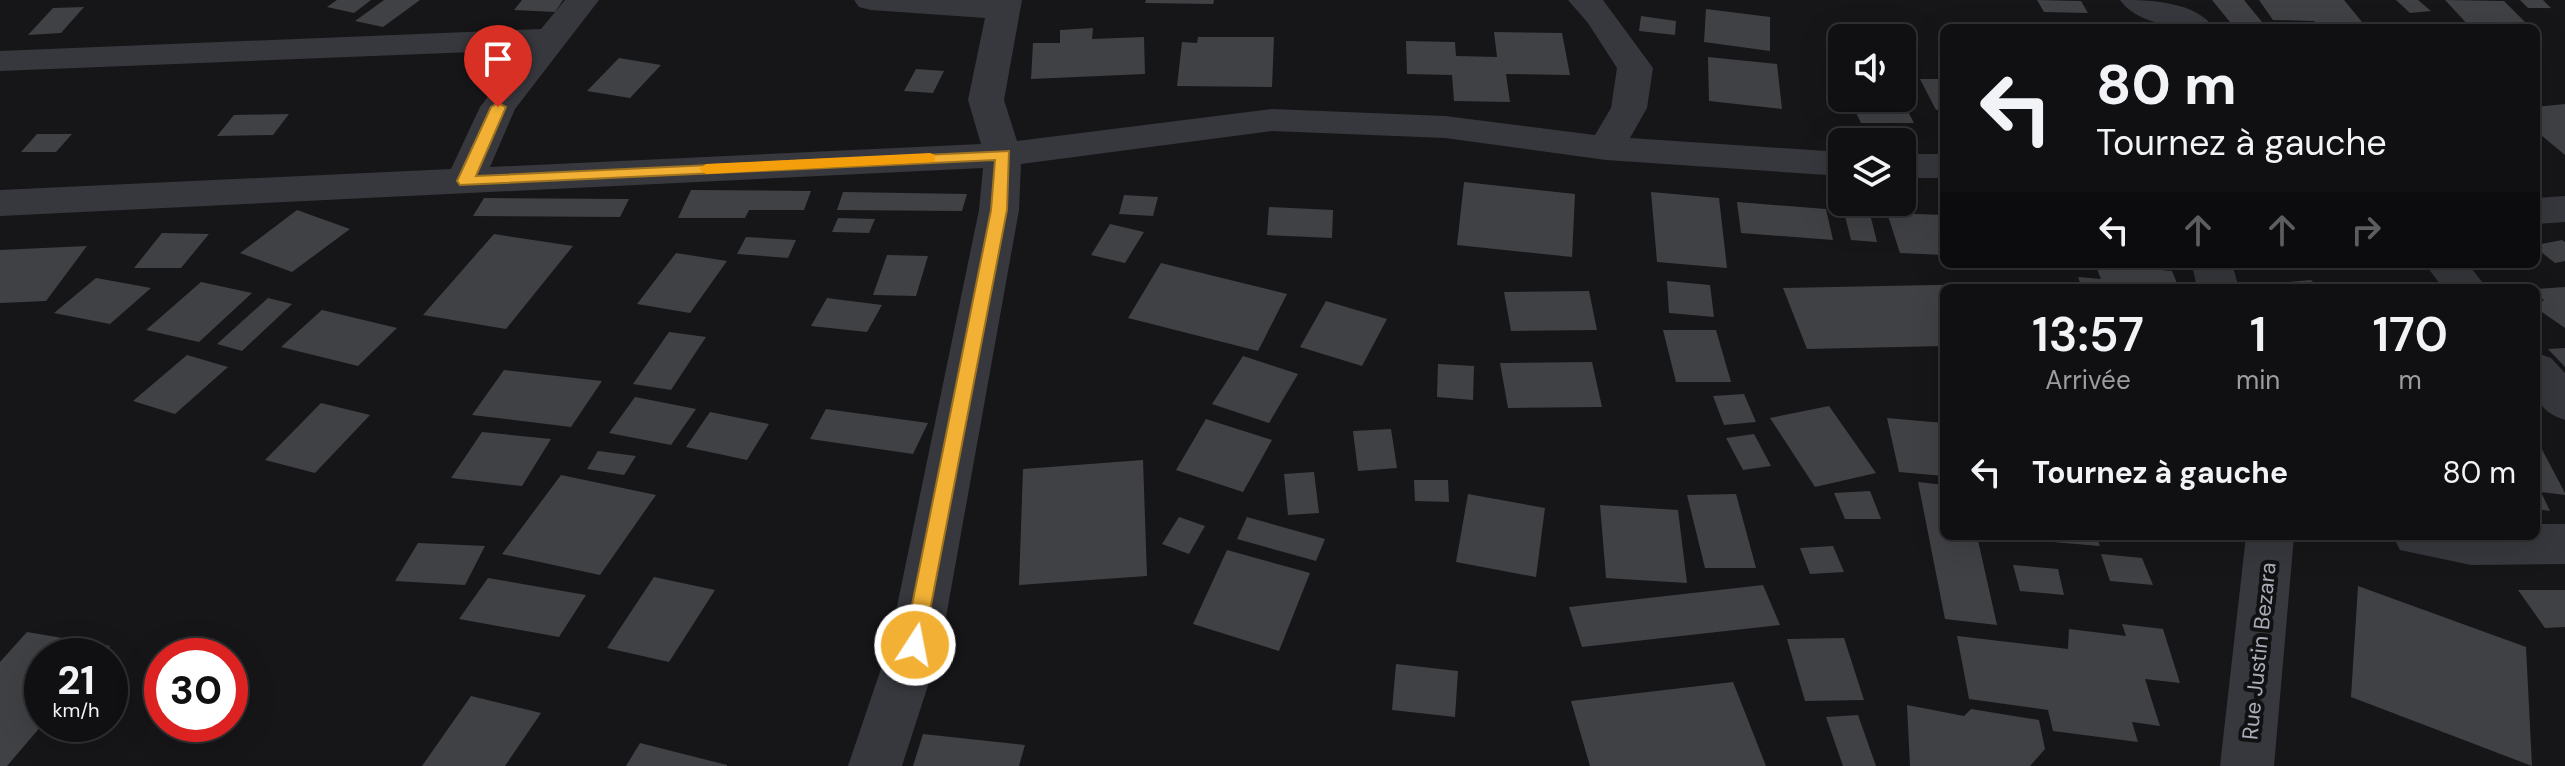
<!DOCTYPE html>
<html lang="fr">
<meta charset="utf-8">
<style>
body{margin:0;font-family:"DM Sans",sans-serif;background:#1e1e20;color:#f1f3f6;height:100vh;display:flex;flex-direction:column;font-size:30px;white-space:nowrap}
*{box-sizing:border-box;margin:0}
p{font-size:26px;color:#9c9d9f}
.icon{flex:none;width:44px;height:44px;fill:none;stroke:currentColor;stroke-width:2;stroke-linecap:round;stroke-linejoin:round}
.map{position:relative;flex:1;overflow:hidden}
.panel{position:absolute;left:1940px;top:284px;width:600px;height:256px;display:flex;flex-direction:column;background:#101012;border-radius:12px;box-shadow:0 8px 32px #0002,0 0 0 2px #303032}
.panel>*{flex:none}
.banner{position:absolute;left:1940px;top:24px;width:600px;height:244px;border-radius:12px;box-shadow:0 8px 32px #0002,0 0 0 2px #303032;background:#101012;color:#f1f3f6;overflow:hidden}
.fabs{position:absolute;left:1828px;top:24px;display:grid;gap:16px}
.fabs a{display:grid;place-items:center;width:88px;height:88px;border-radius:12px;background:#101012;box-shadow:0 8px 32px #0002,0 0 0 2px #303032;font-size:40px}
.speed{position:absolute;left:24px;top:638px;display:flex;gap:16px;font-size:40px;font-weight:700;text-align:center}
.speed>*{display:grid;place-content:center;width:104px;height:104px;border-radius:50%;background:#101012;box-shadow:0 8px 32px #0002,0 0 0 2px #303032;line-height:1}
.speed small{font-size:20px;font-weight:400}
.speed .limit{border:12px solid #d22;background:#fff;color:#111}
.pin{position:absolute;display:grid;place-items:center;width:68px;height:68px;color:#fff;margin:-82px -34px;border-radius:50% 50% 50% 0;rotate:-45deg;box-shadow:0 0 8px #0007}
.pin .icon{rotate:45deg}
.me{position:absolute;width:88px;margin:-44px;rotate:11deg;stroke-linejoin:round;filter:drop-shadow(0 0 6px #0008)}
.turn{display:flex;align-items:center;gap:28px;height:168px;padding:0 24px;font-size:36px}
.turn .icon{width:104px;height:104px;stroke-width:2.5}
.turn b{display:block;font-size:56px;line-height:68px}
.lanes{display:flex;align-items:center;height:76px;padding:0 24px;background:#0003;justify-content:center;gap:40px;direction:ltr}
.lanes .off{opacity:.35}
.eta{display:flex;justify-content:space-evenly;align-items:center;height:136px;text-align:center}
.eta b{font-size:48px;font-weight:600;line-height:56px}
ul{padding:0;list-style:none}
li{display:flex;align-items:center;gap:24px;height:104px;padding:0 24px}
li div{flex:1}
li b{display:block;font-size:30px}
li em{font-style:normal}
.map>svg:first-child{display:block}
.building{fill:#404145}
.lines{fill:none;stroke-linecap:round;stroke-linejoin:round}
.minor{fill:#37383d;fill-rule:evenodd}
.route{fill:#f2b134;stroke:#9d7322;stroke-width:2}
.slow{fill:#f59e0b}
.labels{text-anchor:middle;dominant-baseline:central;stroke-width:8;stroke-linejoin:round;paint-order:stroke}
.street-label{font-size:22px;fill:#a8adb8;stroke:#111113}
</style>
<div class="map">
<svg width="2565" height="766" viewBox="0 0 2565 766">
<rect width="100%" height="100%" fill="#161618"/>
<g class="building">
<path d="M337,0H371L354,13L327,7Z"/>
<path d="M384,0H420L383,27L355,21Z"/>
<path d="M522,0H563L555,12L514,10Z"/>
<path d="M1146,0H1214L1213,4L1145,3Z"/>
<path d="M2037,0L2081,1L2088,13L2044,12Z"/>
<path d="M2212,0H2244L2266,27H2234Z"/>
<path d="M2259,0H2344L2367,28H2319L2314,21L2273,20Z"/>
<path d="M2396,0H2418L2431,11L2410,13Z"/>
<path d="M2445,0L2504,1L2531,28H2471Z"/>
<path d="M2520,0H2543L2551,8H2528Z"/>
<path d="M84,7L61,33L28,35L53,8Z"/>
<path d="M1706,9L1770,17V51L1704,42Z"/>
<path d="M1641,16L1676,21L1675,35L1639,31Z"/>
<path d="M1093,28L1092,39L1144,37L1145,74L1031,79L1033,43H1060V30Z"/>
<path d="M1494,32L1562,33L1570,75L1506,74L1510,102L1454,101L1452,75L1407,74L1406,41L1455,42L1456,56L1497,57Z"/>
<path d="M1198,37H1274L1272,87L1177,86L1182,42L1197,43Z"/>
<path d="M1708,57L1777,64L1782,109L1709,101Z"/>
<path d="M619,58L661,65L630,98L587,91Z"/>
<path d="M916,69L944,71L933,93L904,91Z"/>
<path d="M1920,79H1944V109L1936,110Z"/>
<path d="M1849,98H1901L1914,123H1861Z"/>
<path d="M2565,104V155L2536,131V107Z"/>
<path d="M289,114L273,135L217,136L234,115Z"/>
<path d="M37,134H72L56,152H21Z"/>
<path d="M1464,182L1575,194L1572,257L1457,245Z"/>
<path d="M691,190L811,191L804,210H749L745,218H678Z"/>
<path d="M843,192L967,194L962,211L837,210Z"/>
<path d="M1651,192L1719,198L1727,268L1657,262Z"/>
<path d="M1124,195L1158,197L1153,216L1119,214Z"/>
<path d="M484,198L629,199L620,217L473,216Z"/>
<path d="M1737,202L1826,209L1833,240L1741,233Z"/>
<path d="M1269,207L1333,210L1332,238L1267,235Z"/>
<path d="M1843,208L1869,210L1877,242L1851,240Z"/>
<path d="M297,210L350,229L292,272L240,253Z"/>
<path d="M1887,213L1944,215V255L1900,253Z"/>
<path d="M838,218L875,219L869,233L832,232Z"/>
<path d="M1110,224L1144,232L1125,263L1091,255Z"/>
<path d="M162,233L209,234L181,268H134Z"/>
<path d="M494,234L573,246L506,329L423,315Z"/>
<path d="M746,237L796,240L788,258L737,254Z"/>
<path d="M2562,240L2565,242V261L2555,263L2536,248V245Z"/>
<path d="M87,246L46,301L0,303V250Z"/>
<path d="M676,253L727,261L690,313L637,304Z"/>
<path d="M887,255L928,256L916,296L873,295Z"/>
<path d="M1161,263L1287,294L1258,351L1128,318Z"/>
<path d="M2095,264L2172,271L2179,288H2082L2078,277L2101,279Z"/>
<path d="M96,278L151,288L110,324L54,313Z"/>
<path d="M2311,280L2319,288H2283L2279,283Z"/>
<path d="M1667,281L1710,285L1714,317L1669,313Z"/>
<path d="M201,282L252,293L199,342L146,330Z"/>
<path d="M1985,284L1987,288H1944V346L1807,349L1783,288Z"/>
<path d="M2565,287V328L2536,308V301H2544L2536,289Z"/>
<path d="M1589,291L1597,330L1511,331L1504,292Z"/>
<path d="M268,298L292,304L242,351L217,344Z"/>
<path d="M827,298L882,305L867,332L811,326Z"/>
<path d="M1326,301L1387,319L1362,366L1300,347Z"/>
<path d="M322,310L397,328L358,366L281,347Z"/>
<path d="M1663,330H1716L1731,382H1676Z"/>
<path d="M669,332L706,337L671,390L633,384Z"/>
<path d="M2565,348V367L2548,349Z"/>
<path d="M187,355L228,367L175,414L133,401Z"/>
<path d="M1243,356L1298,374L1269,423L1212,404Z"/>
<path d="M1592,362L1602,407L1508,408L1500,363Z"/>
<path d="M1438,364L1474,366L1473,400L1437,397Z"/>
<path d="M504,370L602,381L571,427L472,415Z"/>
<path d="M1744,394L1756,422L1724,425L1713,396Z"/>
<path d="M635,397L696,409L671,445L609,433Z"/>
<path d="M321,403L370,415L315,473L265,460Z"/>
<path d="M1829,406L1876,473L1815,487L1770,418Z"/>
<path d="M826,409L928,423L913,454L810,439Z"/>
<path d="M710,412L769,424L747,460L686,447Z"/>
<path d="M1887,418L1944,423V476L1899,472Z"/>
<path d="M1206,419L1272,440L1243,492L1176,470Z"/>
<path d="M1391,429L1397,468L1358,471L1353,431Z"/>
<path d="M482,432L551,439L522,486L451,478Z"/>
<path d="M1754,434L1771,466L1743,470L1726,438Z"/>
<path d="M2536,438L2565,493V495L2541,492L2550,511L2536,509Z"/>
<path d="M598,451L636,456L624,475L587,469Z"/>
<path d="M1143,460L1147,576L1019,585L1023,469Z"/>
<path d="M1314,472L1319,513L1288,515L1284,474Z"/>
<path d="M561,475L656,495L600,575L502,554Z"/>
<path d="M1414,480H1448L1449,502L1415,501Z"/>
<path d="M1918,482L1944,485V536H1977L1997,625L1945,619Z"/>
<path d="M1870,491L1881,519H1845L1834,493Z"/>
<path d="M1468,494L1545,508L1536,577L1456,562Z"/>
<path d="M1736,494L1756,568H1705L1687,495Z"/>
<path d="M1600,505L1678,510L1687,583L1606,578Z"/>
<path d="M1179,517L1205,526L1189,554L1162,544Z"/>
<path d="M1247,517L1325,539L1316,561L1237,539Z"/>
<path d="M2006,536H2096L2100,546L2006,538Z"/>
<path d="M418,543L485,546L465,585L395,581Z"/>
<path d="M1833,546L1844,572L1810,574L1800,548Z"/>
<path d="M1227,550L1310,573L1279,651L1193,624Z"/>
<path d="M2101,554L2142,558L2153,585L2110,581Z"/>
<path d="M2013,565L2058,569L2064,595L2020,591Z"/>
<path d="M654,577L715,590L669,662L607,648Z"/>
<path d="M488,578L586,595L559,637L459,619Z"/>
<path d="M1763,585L1780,625L1582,647L1569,607Z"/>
<path d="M2358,586L2526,647L2532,766L2351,697Z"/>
<path d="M2518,590H2565V627L2545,628Z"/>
<path d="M2122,624L2163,629L2180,683L2145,679L2160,726L2132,722L2138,742L2053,731L2048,710L1969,699L1957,636L2068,649L2069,629L2126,636Z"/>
<path d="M27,632L110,646L101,656H42V725L7,766H0V662Z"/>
<path d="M1844,638L1864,700L1805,701L1787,639Z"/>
<path d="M1396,664L1458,671L1455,717L1392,710Z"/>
<path d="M1733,682L1766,766H1590L1571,701Z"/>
<path d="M471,696L541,713L505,766H422Z"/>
<path d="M1907,705L1964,716L1971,709L2039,720L2045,749L2030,766H1910Z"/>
<path d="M1858,715L1876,766H1843L1826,717Z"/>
<path d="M923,734L1025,745L1019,766H913Z"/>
<path d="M640,743L727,765V766H626Z"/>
</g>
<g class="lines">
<g class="minor">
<path d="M565,0H599L515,109L490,167L981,144L968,100L985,18L871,10L859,7L854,0H1022L1004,100L1017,141L1272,109L1445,116L1595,135L1611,108L1617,68L1588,23L1568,0H1603L1653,68L1647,108L1630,138L1842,152V176L1606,160L1445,138L1272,131L1021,164L1019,210L941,645L902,766H848L889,645L979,210L983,168L0,216V190L451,169L480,107L524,50L0,71V51L541,29Z"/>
<path d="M2120,0C2150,0 2195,1 2214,28C2185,28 2139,27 2120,0Z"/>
<rect x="1902" y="154" width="42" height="24"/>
<path d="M2565,196V222L2536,224V198Z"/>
<path d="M2192,264H2232L2239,288H2197Z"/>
<path d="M2425,264H2468L2487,288H2443Z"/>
<path d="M2536,353L2551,358L2565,373V420C2528,408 2536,385 2536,353Z"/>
<path d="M2536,524H2565V564L2471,565L2400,550L2393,536H2536Z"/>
<path d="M2246,536H2294L2274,766H2220Z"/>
</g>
</g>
<path class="route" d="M498,103L506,107L476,176L1009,151L1007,210L922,652L915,655L907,652L904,645L991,210L995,160L460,185L457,181L491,107Z"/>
<path class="slow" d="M930,153L935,155V162L706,174L699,169L706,164Z"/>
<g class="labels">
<g class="street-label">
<text transform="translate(2259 651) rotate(-84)">Rue Justin Bezara</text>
</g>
</g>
</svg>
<div class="fabs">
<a><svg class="icon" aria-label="sound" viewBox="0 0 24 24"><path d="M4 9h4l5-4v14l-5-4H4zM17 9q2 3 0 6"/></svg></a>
<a><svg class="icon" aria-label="layers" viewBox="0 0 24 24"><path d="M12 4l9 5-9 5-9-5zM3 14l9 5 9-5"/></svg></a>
</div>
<div class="speed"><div>21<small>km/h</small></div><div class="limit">30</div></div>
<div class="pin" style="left:498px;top:107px;background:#d93025"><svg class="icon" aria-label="arrive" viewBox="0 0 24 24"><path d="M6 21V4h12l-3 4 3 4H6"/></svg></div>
<svg class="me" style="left:915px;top:645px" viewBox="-20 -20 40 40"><circle r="17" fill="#f2b134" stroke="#fff" stroke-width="3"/><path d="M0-11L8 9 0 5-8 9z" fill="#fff"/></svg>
<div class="banner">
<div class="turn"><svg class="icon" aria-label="left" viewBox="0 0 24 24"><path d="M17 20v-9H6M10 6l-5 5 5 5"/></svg><div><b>80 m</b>Tournez à gauche</div></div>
<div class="lanes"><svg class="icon" aria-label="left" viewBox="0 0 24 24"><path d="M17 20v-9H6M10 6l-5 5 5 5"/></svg><svg class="icon off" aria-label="ahead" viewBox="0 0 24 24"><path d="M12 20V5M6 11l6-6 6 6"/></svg><svg class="icon off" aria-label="ahead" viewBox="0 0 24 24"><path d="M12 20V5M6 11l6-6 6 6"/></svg><svg class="icon off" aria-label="right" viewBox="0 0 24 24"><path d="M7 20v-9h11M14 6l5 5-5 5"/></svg></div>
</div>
<section class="panel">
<div class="eta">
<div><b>13:57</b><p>Arrivée</p></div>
<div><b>1</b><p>min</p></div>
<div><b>170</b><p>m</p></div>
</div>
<ul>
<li><svg class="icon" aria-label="left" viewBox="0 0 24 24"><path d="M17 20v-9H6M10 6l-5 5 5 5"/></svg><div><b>Tournez à gauche</b></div><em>80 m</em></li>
</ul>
</section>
</div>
